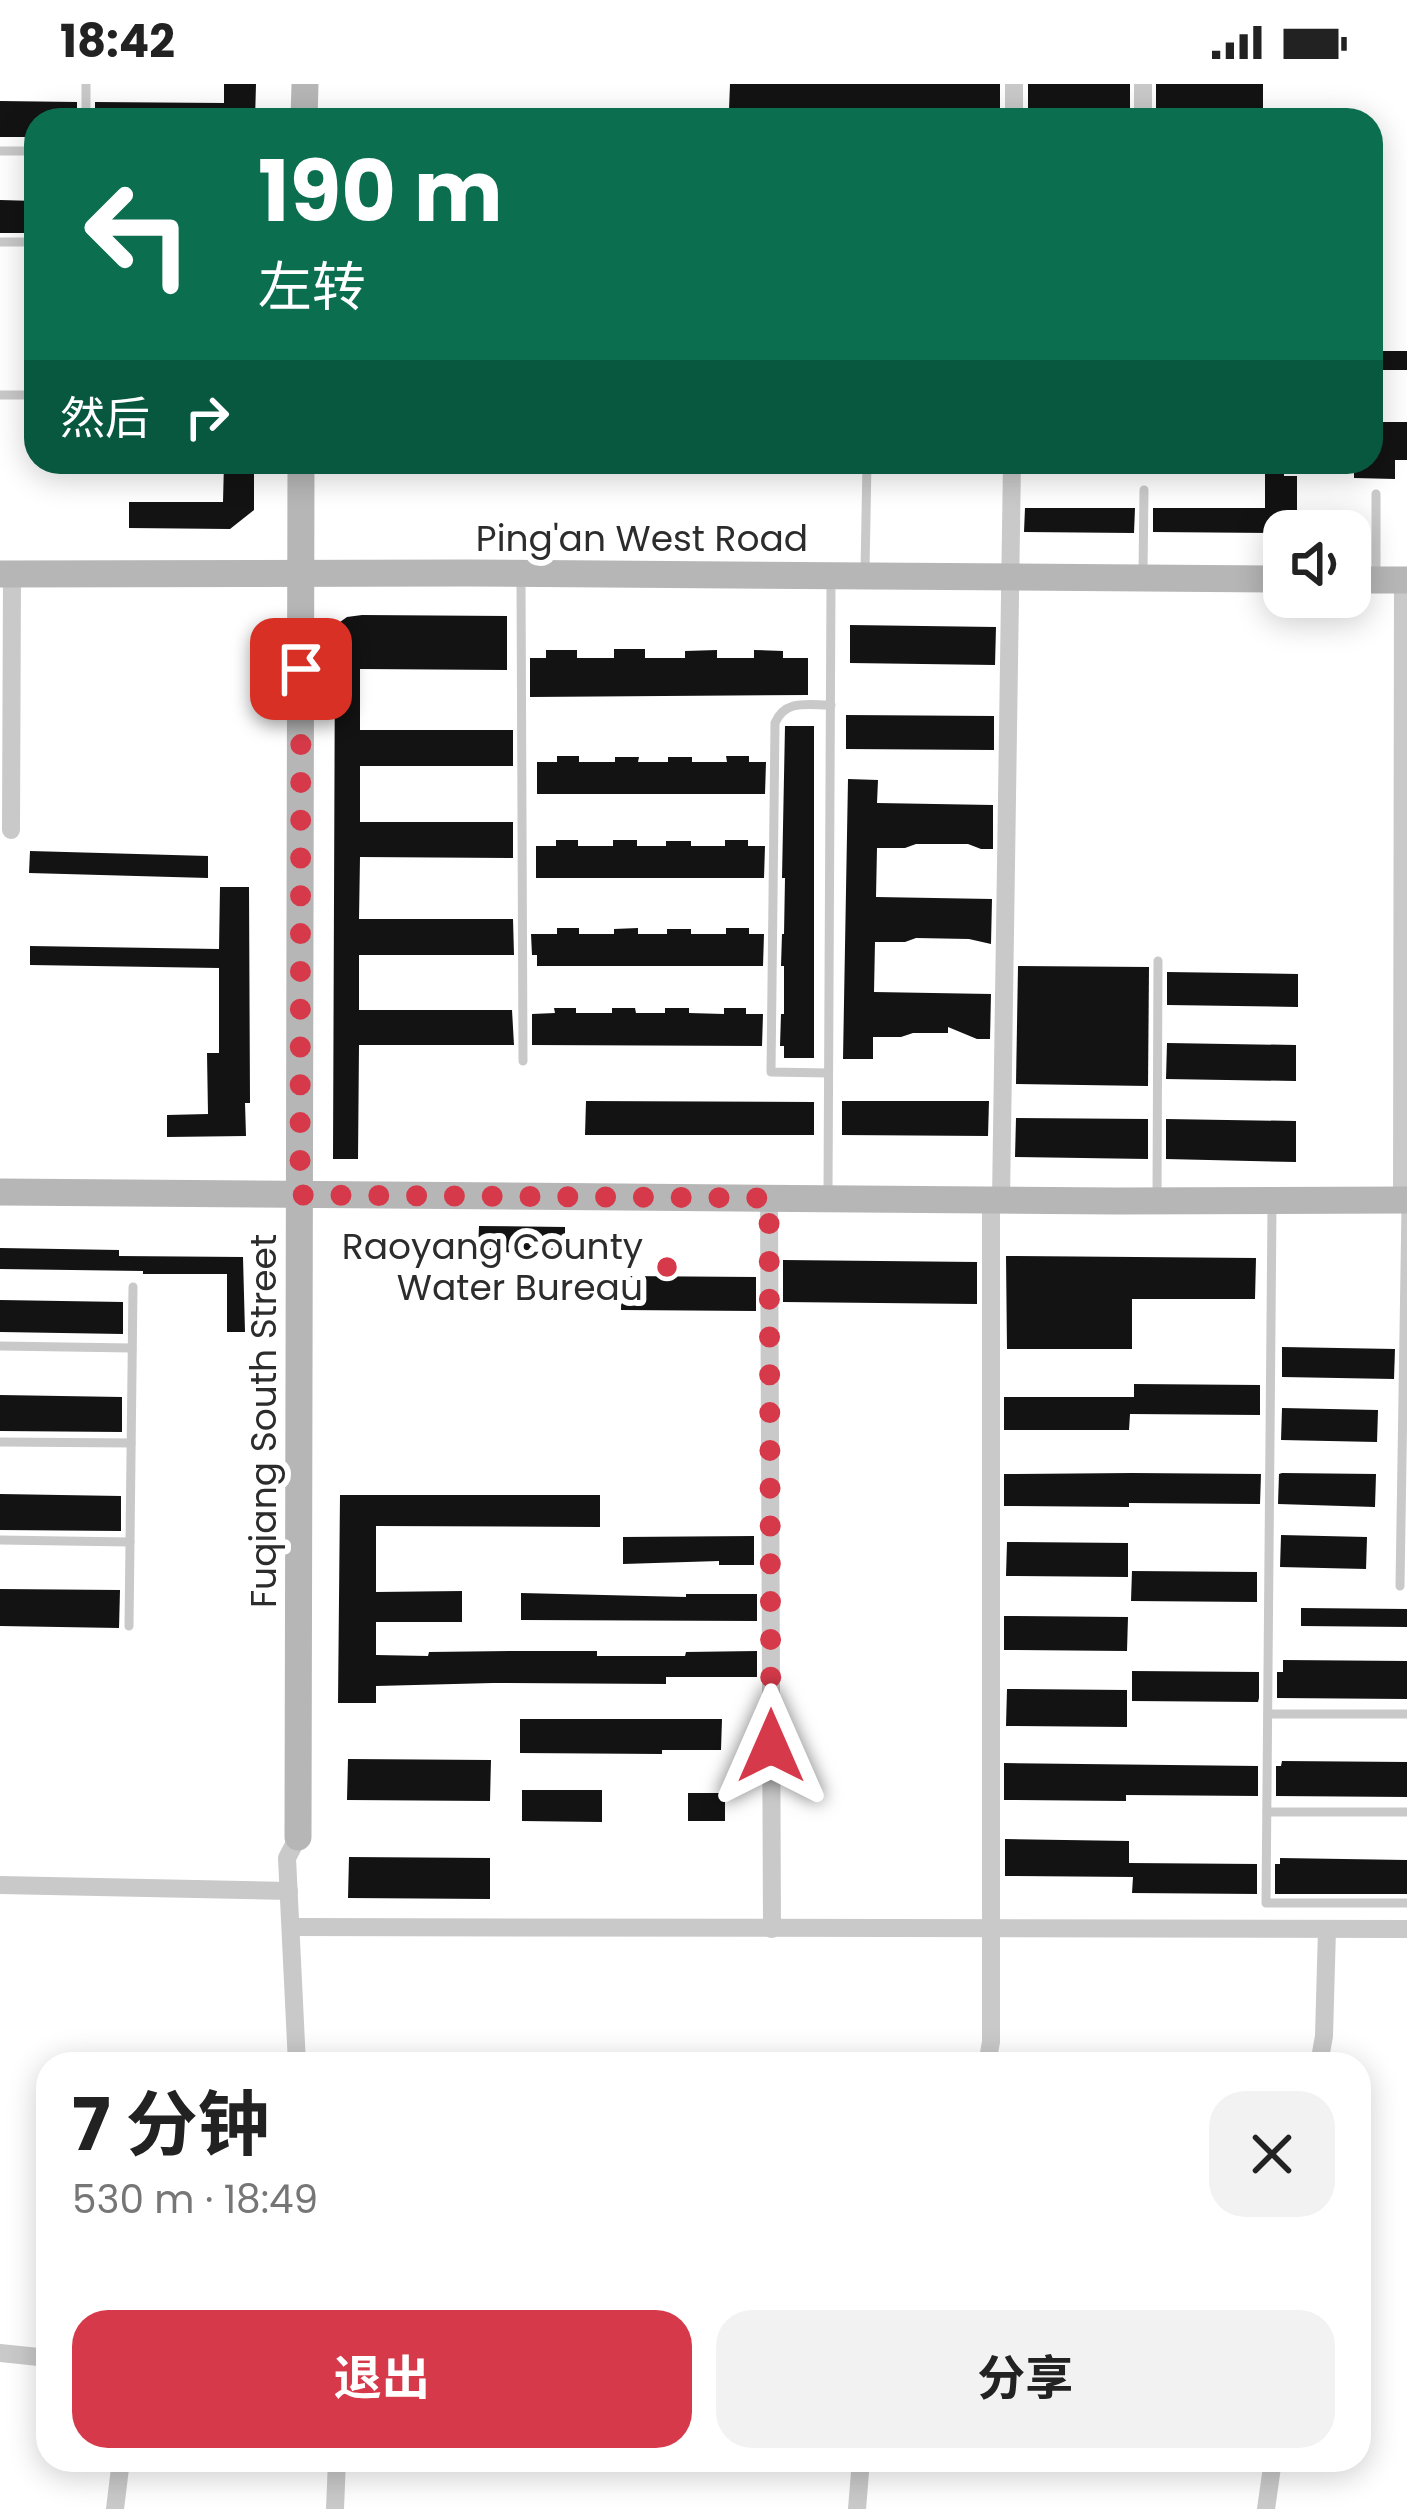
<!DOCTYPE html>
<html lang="zh">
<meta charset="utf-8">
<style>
body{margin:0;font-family:Poppins,"Noto Sans SC",sans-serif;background:#f2f2f2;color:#222;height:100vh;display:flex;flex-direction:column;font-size:45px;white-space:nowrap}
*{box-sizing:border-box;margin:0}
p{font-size:39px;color:#767676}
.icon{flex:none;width:66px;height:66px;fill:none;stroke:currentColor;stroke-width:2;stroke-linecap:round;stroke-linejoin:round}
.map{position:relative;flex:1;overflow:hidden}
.details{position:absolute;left:36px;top:1968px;width:1335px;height:420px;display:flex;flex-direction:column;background:#fff;border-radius:36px;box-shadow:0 6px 30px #0003}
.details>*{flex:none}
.guide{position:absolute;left:24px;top:24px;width:1359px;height:366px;border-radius:36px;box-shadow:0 6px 30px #0003;background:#0b6e4f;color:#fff;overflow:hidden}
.buttons{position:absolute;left:1263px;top:426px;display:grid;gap:24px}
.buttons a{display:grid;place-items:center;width:108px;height:108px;border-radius:24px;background:#fff;box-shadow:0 6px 30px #0003;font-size:60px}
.pin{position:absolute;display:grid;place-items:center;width:102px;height:102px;color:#fff;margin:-51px;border-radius:24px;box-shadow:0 6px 18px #0006}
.me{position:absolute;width:132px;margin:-66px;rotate:0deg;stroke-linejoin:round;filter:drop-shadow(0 0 9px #0008)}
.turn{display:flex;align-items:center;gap:42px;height:252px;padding:0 36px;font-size:54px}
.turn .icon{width:156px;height:156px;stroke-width:2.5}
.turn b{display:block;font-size:84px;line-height:102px}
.then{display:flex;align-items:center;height:114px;padding:0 36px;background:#0003;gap:24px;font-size:45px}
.round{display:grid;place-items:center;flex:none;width:126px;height:126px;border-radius:36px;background:#f2f2f2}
.head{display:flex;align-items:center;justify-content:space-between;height:204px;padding:0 36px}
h1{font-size:72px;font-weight:700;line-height:90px}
.action{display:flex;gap:24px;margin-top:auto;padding:24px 36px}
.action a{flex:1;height:138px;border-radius:36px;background:#d63a4a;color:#fff;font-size:48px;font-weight:700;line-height:138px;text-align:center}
.action a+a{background:#f2f2f2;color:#222}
.status{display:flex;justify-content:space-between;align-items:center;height:84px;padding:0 60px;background:#fff;direction:ltr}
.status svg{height:33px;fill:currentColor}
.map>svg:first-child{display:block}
.building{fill:#131313}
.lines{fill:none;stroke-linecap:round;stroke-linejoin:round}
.lane{stroke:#c9c9c9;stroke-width:9}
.street{stroke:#c9c9c9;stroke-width:18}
.secondary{stroke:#b6b6b6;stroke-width:27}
.route{stroke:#d63a4a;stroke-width:21;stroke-dasharray:0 37.8}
.poi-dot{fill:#d63a4a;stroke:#fff;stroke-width:4.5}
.labels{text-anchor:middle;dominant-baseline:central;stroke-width:12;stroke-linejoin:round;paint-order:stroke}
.street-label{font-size:36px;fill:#2c2c2c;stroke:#fff}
.poi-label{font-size:36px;fill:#2c2c2c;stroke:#fff;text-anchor:end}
</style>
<div class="status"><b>18:42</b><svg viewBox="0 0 49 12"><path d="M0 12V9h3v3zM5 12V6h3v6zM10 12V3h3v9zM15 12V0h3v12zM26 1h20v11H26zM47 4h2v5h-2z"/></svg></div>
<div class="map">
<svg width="1407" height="2425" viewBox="0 0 1407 2425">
<rect width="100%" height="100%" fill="#fff"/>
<g class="building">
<path d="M224,0H256L255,36H95V18L224,19Z"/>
<path d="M730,0H1000V26H729Z"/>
<path d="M1028,0H1130V29L1028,30Z"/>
<rect x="1156" y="0" width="107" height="24"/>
<path d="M0,17L77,18V36H36V53H0Z"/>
<path d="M0,116L36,117V149H0Z"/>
<rect x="1371" y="267" width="36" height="19"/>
<path d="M1371,338H1407V376H1395V395L1354,394V378H1371Z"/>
<path d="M224,378H254V426L230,445L129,444V418H223Z"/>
<path d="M1265,378H1284V392H1297V447H1284V449L1153,448V424H1265Z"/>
<path d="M1025,424H1135L1134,449L1024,448Z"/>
<path d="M362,531L507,532V586L360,585V646H513V682H360V738H513V774L360,773L359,835H513L514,871H359V926H512L514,961H359L358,1075H333L335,558L336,545L340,538L347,533Z"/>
<path d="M850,541L996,543L995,581L850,579Z"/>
<path d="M614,565H645V574H685V567L717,566V574H754V566L783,567V574H808V611L530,613V574H546V566H577V574H614Z"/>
<path d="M846,631L994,632V666L846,665Z"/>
<path d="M785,642H814V974H784V962H780L781,930H784V882H781L782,850H784L785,794H782Z"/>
<path d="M557,672H579V678H615V673H639L638,678H668V673H692V678H727L726,672H749V678H766L765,710H537V678H557Z"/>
<path d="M848,695L878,696L877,719L993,721V765H981L968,760H916L905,764H877L876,813L992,815L991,860L969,855L916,854L905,858H875L874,908L991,910L990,955H977L948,943V949H913L901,953H873V975H843Z"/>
<path d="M556,756H578V762H613V756H637V762H666V757H691V762H725V756H748V762H765L764,794H536V762H556Z"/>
<path d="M30,767L208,772V794L29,789Z"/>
<path d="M220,803H249L250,1019H245L246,1052L167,1053V1031L208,1030L207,969H219V884L30,881V862L219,865Z"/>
<path d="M557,844H579V850H614V845L638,844V850H667V845H691V850H726V844H749V850H764L763,882H537V871H532L531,850H557Z"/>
<path d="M1018,882L1149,883L1148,1002L1016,1000Z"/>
<path d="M1167,888L1298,890V923L1167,921Z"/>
<path d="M554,924H576V929H612V924H635L636,929H665V924H689V929L724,930V924H746V930H763L762,962L532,961V930L555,929Z"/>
<path d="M1167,959L1296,961V997L1166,995Z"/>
<path d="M586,1017L814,1018V1051H585Z"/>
<path d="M842,1017H989L988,1052L842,1051Z"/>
<path d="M1016,1034L1148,1035V1075L1015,1073Z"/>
<path d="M1166,1035L1296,1037V1078L1166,1075Z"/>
<path d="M479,1142L565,1143V1169L478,1168Z"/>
<path d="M0,1164L119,1166V1172L243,1173L245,1248H227V1190H143V1187L0,1185Z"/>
<path d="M1006,1172L1256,1174L1255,1215H1132V1265H1007Z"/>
<path d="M783,1176L977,1178V1220L783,1218Z"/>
<path d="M622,1192L756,1193V1227L621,1226Z"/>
<path d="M0,1216L123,1218V1250L0,1248Z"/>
<path d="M1282,1263L1395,1265L1394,1295L1282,1293Z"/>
<path d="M1134,1300L1260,1301V1331L1130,1330L1129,1346H1004V1313H1134Z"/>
<path d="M0,1311L122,1313V1348L0,1347Z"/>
<path d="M1282,1324L1378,1326L1377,1358L1281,1356Z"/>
<path d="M1132,1389L1261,1390L1260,1420L1129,1419V1423L1004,1422V1390Z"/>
<path d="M1282,1389L1376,1390L1375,1423L1278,1420L1279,1390Z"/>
<path d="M0,1410L121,1412V1447L0,1446Z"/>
<path d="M340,1411H600V1443L376,1442V1508L462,1507V1538H376V1571L428,1572L429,1568L519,1567H597V1572H685L686,1568L757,1567V1593H666V1600L493,1599L376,1602V1619H338Z"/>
<path d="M1281,1451L1367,1453L1366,1485L1280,1483Z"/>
<path d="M754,1452V1481H719V1477L623,1480V1453Z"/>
<path d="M1007,1458L1128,1459V1493L1006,1492Z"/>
<path d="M1132,1487L1257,1488V1518L1131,1517Z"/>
<path d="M0,1505L120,1506L119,1544L0,1542Z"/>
<path d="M521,1509L686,1513V1510H757V1537L521,1536Z"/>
<path d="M1301,1524L1407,1525V1543L1301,1542Z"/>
<path d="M1004,1532L1128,1533L1127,1567L1004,1566Z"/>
<path d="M1283,1576L1407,1577V1615L1277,1614V1588H1283Z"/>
<path d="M1132,1587L1259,1588V1614L1258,1618L1132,1617Z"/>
<path d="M1007,1605L1127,1606V1643L1006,1642Z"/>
<path d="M520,1635H722L721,1666H662V1670L520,1669Z"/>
<path d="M348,1675L491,1676L490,1717L347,1716Z"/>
<path d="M1282,1677L1407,1678V1713L1276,1712V1682H1281Z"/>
<path d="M1004,1679L1258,1682V1712L1126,1711V1717L1004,1716Z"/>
<path d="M522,1706H602V1738L522,1737Z"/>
<rect x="688" y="1709" width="37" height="28"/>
<path d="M1005,1755L1129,1757V1779L1257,1780V1810L1132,1809L1133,1793L1005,1792Z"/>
<path d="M349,1773L490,1774V1815L348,1814Z"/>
<path d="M1280,1774L1407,1776V1810H1275V1780H1280Z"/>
</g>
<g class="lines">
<g class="lane">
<path d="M86,36V0"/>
<path d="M0,67H36"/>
<path d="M0,158H36"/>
<path d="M0,311H36"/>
<path d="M865,487L867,378"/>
<path d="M1143,491L1144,406"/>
<path d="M521,494L523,977"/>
<path d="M1376,495V410"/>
<path d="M828,989L771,988L775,639C785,615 808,621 831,621"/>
<path d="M828,1110L831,497"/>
<path d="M1157,1112L1158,877"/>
<path d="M1272,1122L1266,1819H1407"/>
<path d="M0,1262L132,1264"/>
<path d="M0,1358L131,1359"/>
<path d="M0,1456L130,1458"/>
<path d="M1400,1502L1406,1122"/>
<path d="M129,1542L133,1203"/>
<path d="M1268,1630H1407"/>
<path d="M1267,1728H1407"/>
</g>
<g class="street">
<path d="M1143,35V0"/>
<path d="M1014,36V0"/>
<path d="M11,746L12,490"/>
<path d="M769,1115L772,1845"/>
<path d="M1001,1116L1012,378"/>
<path d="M1402,1116L1403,496"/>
<path d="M0,1801L289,1807"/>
<path d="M291,1843L1407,1845"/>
<path d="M297,1980L287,1774L298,1753"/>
<path d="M987,1980L991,1958V1116"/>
<path d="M1319,1980L1324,1952L1327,1845"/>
<path d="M0,2269L48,2274"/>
<path d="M115,2425L121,2376"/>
<path d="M335,2425L337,2376"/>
<path d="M857,2425L861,2376"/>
<path d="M1266,2425L1273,2376"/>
</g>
<g class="secondary">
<path d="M304,36L305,0"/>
<path d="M0,490L468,489L1284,495"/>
<path d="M1350,496H1407"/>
<path d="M0,1108L1117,1117L1407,1116"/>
<path d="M298,1753L301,378"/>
</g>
</g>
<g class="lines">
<path class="route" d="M301,585L300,1111L769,1114L771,1662"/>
</g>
<circle class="poi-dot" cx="667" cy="1183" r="12"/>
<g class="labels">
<g class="street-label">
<text x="642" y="454">Ping'an West Road</text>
<text transform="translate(263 1337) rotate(-90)">Fuqiang South Street</text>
</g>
<g class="poi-label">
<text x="643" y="1162">Raoyang County<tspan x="643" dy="41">Water Bureau</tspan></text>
</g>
</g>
</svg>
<div class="buttons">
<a><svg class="icon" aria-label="sound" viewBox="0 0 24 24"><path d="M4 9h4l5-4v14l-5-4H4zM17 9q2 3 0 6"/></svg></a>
</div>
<div class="pin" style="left:301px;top:585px;background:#d93025"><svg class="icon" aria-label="arrive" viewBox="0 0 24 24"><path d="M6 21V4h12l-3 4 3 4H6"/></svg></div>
<svg class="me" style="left:771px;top:1662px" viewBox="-20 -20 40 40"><path d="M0-17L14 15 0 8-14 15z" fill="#d63a4a" stroke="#fff" stroke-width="4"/></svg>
<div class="guide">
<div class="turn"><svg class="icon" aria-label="left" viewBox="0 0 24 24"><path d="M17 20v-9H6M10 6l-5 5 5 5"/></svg><div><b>190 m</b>左转</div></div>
<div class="then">然后<svg class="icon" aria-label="right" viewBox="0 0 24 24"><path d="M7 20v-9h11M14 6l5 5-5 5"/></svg></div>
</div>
<section class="details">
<div class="head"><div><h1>7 分钟</h1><p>530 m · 18:49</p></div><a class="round"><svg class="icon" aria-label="close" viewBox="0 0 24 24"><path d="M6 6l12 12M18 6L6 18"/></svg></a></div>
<div class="action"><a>退出</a><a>分享</a></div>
</section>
</div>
